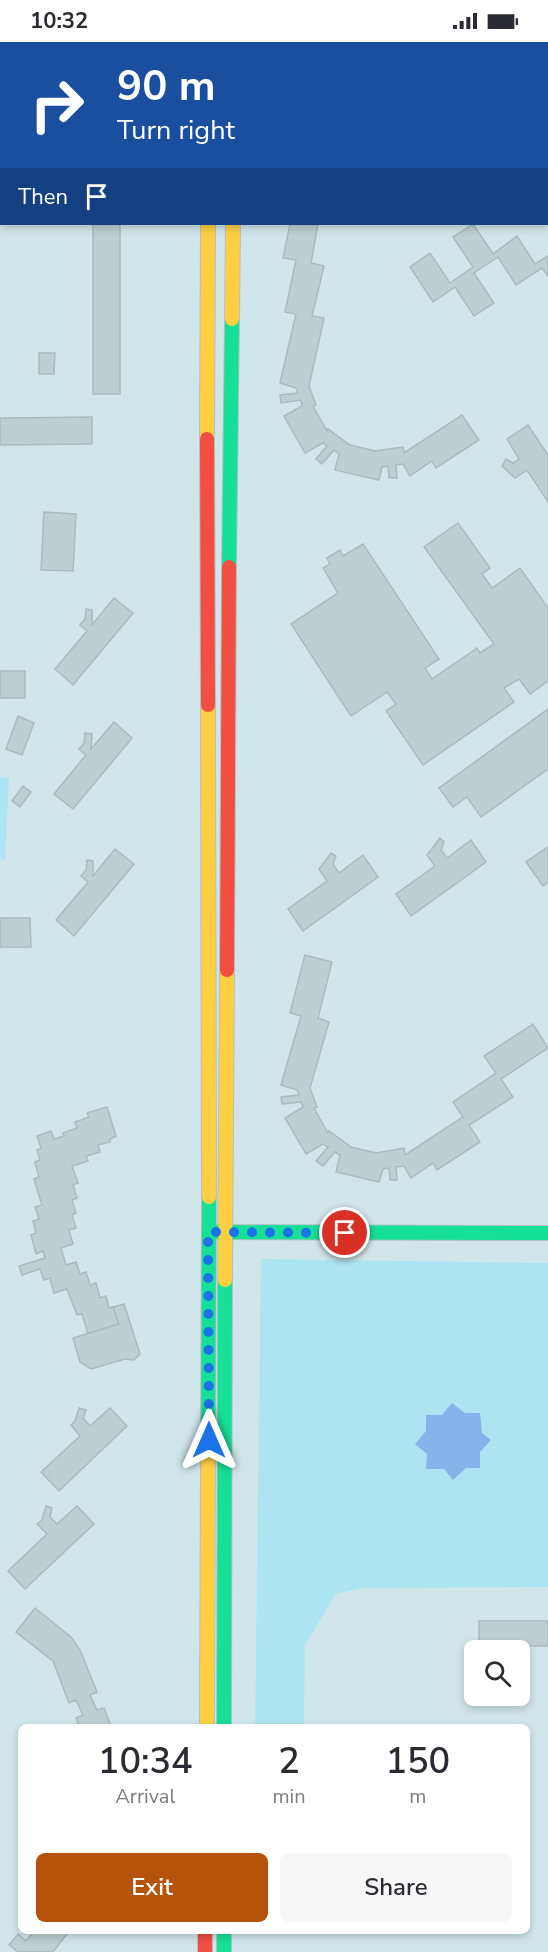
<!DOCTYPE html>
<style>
body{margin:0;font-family:"Nunito Sans",sans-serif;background:#f7f7f7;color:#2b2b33;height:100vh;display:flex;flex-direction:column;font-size:22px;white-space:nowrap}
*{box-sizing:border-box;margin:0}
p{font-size:20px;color:#7c7c81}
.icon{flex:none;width:33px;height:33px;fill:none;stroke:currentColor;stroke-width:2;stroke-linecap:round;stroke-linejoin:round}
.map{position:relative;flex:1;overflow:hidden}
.details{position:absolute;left:18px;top:1682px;width:512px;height:210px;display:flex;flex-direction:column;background:#fff;border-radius:9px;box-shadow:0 3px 9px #0003}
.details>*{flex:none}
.banner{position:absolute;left:0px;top:0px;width:549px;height:183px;box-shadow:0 3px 9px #0003;background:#1a4fa0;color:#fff;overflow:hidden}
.buttons{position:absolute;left:464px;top:1598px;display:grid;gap:12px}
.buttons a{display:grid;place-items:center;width:66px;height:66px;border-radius:9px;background:#fff;box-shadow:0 3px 9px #0003;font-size:30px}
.pin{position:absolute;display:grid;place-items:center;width:51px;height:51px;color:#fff;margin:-26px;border:3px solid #fff;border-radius:50%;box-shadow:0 2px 6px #0007}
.me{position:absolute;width:66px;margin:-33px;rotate:0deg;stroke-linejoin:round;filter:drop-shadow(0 0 4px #0008)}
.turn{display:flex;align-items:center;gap:21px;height:126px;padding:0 18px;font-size:27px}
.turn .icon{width:78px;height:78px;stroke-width:2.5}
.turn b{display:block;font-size:42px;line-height:51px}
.then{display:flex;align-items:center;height:57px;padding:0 18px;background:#0003;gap:12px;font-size:22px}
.eta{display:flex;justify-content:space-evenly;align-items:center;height:102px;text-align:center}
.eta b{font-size:36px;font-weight:600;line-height:42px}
.cta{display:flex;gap:12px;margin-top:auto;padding:12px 18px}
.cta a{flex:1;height:69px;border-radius:9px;background:#b45309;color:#fff;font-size:24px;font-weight:600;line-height:69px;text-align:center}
.cta a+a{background:#f7f7f7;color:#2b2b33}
.status{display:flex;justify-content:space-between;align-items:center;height:42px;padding:0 30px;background:#fff;direction:ltr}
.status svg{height:16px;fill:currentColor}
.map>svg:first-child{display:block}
.green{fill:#ade4f2}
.water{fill:#85b4ea}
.building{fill:#becfd1;stroke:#a9bbbd;stroke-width:1.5}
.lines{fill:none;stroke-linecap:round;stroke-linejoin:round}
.fast-casing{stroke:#b1c1c5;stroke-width:16}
.slow-casing{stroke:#b1c1c5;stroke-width:16}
.jam-casing{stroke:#b1c1c5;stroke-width:16}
.fast{stroke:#16e098;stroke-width:14}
.slow{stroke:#ffcf43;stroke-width:14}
.jam{stroke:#f24e42;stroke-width:14}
.route{stroke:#1a73e8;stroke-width:10;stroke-dasharray:0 18}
</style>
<div class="status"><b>10:32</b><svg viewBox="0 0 49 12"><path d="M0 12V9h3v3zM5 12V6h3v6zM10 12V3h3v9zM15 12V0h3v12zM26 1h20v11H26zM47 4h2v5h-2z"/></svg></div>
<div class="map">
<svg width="548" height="1910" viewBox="0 0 548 1910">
<rect width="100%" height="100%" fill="#d1e6eb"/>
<g class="green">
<path d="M0,735L9,736L5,818L0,817Z"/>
<path d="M261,1217L548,1221V1545L364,1546L336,1552L305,1603L304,1684H255Z"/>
</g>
<path class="water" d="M452,1361L465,1371H480L482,1391L491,1398L480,1410V1426H466L453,1438L444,1427H426L427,1412L415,1402L426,1389V1373H442Z"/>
<g class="building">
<rect x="93" y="182" width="27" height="170"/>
<path d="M290,182H318L311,221L324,224L312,274L324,276L309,344L316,363L313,364L327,389L328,387L350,403L375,409L403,405L404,411L462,373L479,398L436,426L432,419L410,434L403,422L396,423L397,436H389L388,424L382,425L379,438L335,428L339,412L334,408L322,422L316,417L327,404L323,401L305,411L284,374L302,364L301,358L281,361L280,353L298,351L296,346L280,341L296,272L285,270L296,218L283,216Z"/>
<path d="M473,182L493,212L517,194L535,222L548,214V234L542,226L516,243L498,215L474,231L494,261L474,274L455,245L433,260L410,225L430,211L450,241L473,225L453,195Z"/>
<path d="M39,311H55L54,332H39Z"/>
<path d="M92,375V402L0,403V376Z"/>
<path d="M528,383L548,413V460L527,428L515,436L502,424L506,417L513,421L519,417L507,397Z"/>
<path d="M44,470L76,472L73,529L41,528Z"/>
<path d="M458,481L490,526L482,532L492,546L520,526L548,566V639L530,652L519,637L504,646L514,660L423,723L386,669L396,662L387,650L351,674L291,582L338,551L323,526L330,522L327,516L340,508L343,514L363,502L439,617L425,626L432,637L477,606L480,611L494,602L424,505Z"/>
<path d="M114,556L133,571L73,643L55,627L87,589L80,583L85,577L86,567L92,568V583Z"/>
<rect x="0" y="629" width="25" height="27"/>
<path d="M548,667V727L481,775L467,755L453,765L439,746Z"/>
<path d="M18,674L34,681L22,713L6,707Z"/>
<path d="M114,680L132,696L73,767L54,752L86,713L79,707L84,701L85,691L92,692L91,707Z"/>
<path d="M23,744L31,750L20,765L12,759Z"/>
<path d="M440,796L444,800L441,808L447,816L471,798L486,820L411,874L396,852L435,824L427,813Z"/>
<path d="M548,805V840L543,844L526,820Z"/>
<path d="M115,807L134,822L74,894L56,878L88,840L81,834L86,828L87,818L93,819V834Z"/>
<path d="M331,811L336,814L333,822L339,831L363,813L378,835L303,889L288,867L327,839L319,827Z"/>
<path d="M0,876H30L31,905H0Z"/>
<path d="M305,913L332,920L318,976L329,980L310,1046L317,1065L314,1066L328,1091L329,1089L351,1105L376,1111L404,1106L405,1113L463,1075L453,1060L496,1031L484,1014L533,982L548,1006L501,1037L513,1055L469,1083L480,1100L437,1128L433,1121L411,1136L404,1124L396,1125L397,1138H390L389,1126L383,1127L379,1140L336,1130L340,1113L335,1110L323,1124L316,1119L328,1105L323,1102L306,1112L285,1076L303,1065L301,1060L282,1062L281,1055L299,1053L297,1048L281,1043L301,974L290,971Z"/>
<path d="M107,1065L116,1094L110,1097V1100L98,1103L100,1110L86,1114L88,1119L72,1124L78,1141L73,1143L77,1156L72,1158L76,1171L72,1173L76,1186L69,1188L73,1202L61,1206L66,1223L76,1220L80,1232L86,1230L90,1243L96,1241L100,1256L106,1254L109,1266L113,1265L119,1282L88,1292L82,1272L77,1273L67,1247L54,1251L50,1236L44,1238L40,1227L22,1233L19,1224L45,1216L43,1209L36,1212L31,1193L36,1191L33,1179L39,1177L35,1165L42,1163L34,1137L39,1135L35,1120L40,1118L37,1108L41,1106L37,1094L51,1089L54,1097L64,1094L63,1091L77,1086L75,1080L89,1075L87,1071Z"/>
<path d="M124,1262L140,1312L134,1318L125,1317L91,1327L80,1320L73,1296L119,1282L113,1265Z"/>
<path d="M79,1366L86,1368L83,1376L90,1384L110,1366L127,1384L59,1449L41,1430L80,1394L71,1383L75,1379Z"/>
<path d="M46,1464L52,1466L50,1475L57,1482L77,1464L94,1482L25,1547L8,1529L47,1492L37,1482L42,1478Z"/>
<path d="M35,1566L71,1595L80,1608L97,1650L90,1653L97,1668L104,1666L111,1684H79L76,1676L83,1673L76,1658L69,1661L53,1619L16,1590Z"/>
<path d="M479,1579H548V1604L479,1603Z"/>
<path d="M35,1888H70L53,1910H18L9,1903L18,1892L26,1899Z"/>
</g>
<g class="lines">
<g class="fast-casing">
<g id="fast">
<path d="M229,525L232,277"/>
<path d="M212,1190L548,1191"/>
<path d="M208,1418L209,1155"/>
<path d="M224,1684L225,1238"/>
<path d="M224,1888V1910"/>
</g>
</g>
<g class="slow-casing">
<g id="slow">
<path d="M235,0V2"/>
<path d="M232,277L233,182"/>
<path d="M207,397L208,182"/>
<path d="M208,663L209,1155"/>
<path d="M225,1238L227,928"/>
<path d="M207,1684L208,1418"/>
</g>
</g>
<g class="jam-casing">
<g id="jam">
<path d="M209,0V2"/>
<path d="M207,397L208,663"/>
<path d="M227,928L229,525"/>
<path d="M205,1888V1910"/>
</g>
</g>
<use href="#fast" class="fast"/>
<use href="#slow" class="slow"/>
<use href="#jam" class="jam"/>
</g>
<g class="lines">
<path class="route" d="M209,1398L208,1190L345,1191"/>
</g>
</svg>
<div class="buttons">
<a><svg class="icon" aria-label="search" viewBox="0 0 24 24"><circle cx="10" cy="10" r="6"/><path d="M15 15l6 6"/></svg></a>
</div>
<div class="pin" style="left:345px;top:1191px;background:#d93025"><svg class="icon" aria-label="arrive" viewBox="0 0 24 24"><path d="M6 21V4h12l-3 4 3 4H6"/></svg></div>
<svg class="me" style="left:209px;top:1398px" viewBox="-20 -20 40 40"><path d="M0-17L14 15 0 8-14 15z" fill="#1a73e8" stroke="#fff" stroke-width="4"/></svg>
<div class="banner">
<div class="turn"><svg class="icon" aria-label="right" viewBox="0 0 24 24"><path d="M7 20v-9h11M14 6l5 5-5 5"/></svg><div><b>90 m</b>Turn right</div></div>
<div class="then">Then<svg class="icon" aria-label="arrive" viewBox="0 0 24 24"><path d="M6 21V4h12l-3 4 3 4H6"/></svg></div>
</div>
<section class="details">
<div class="eta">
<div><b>10:34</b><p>Arrival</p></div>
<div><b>2</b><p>min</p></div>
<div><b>150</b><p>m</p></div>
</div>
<div class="cta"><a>Exit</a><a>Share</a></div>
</section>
</div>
